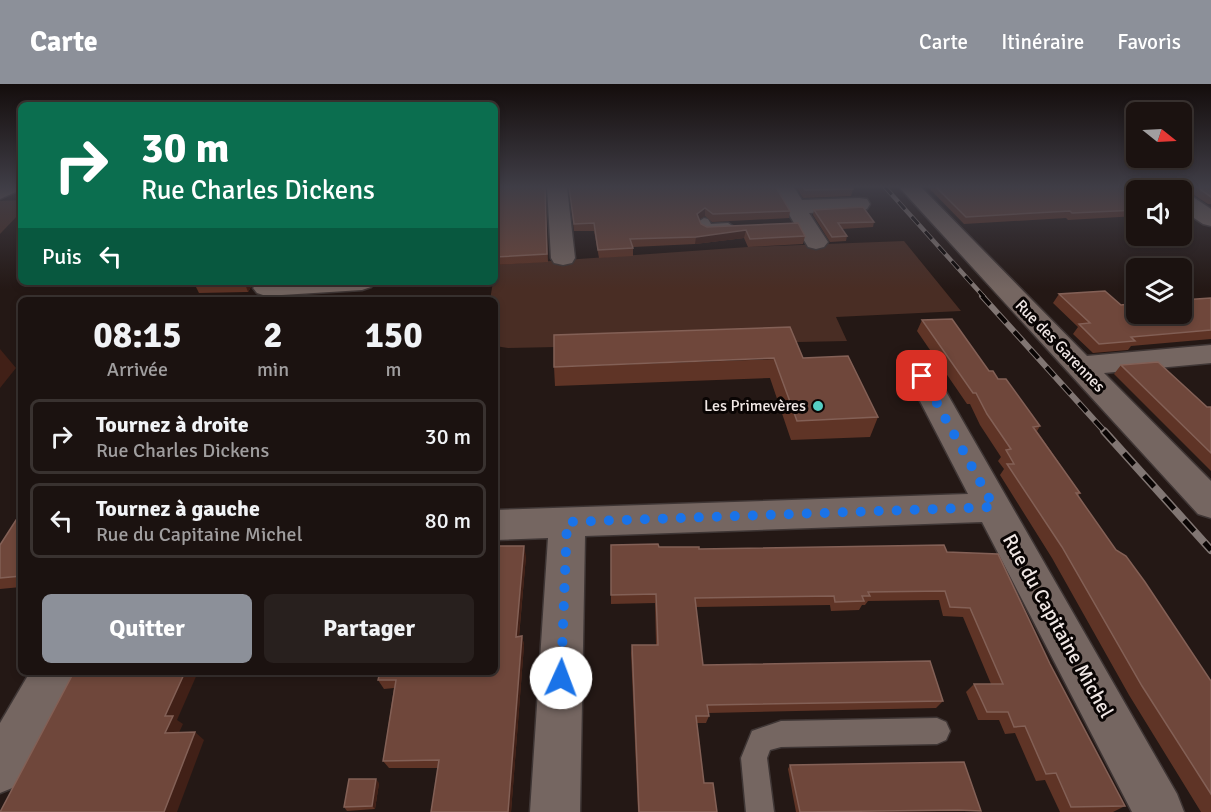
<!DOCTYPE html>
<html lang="fr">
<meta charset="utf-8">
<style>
body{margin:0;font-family:Signika,sans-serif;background:#28201e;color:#f1f3f6;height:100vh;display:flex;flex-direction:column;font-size:22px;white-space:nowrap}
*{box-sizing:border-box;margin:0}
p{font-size:20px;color:#a09e9f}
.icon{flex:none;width:33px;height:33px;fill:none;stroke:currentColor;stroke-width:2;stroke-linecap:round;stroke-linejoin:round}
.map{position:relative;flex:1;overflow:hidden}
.drawer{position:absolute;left:18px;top:213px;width:480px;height:378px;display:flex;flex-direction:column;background:#1b1210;border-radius:9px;box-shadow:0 3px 9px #0003,0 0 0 2px #393230}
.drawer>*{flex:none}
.banner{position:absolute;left:18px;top:18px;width:480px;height:183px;border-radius:9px;box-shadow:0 3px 9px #0003,0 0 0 2px #393230;background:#0b6e4f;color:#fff;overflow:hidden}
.needle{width:39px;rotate:108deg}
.fabs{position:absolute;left:1126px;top:18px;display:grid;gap:12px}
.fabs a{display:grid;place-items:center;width:66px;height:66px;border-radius:9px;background:#1b1210;box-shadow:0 3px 9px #0003,0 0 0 2px #393230;font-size:30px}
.pin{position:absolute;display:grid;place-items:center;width:51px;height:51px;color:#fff;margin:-26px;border-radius:12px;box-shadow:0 3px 9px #0006}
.me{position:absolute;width:66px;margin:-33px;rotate:2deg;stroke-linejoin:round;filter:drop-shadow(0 0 4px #0008)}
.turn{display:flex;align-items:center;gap:21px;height:126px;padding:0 24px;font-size:27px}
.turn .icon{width:78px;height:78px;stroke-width:2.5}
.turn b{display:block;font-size:42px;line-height:51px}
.then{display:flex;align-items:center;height:57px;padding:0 24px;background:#0003;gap:12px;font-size:22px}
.eta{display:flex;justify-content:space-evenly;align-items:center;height:102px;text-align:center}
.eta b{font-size:36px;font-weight:700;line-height:42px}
.cta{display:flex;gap:12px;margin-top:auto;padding:12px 24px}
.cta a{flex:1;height:69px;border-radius:9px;background:#8c9099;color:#fff;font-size:24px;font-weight:700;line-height:69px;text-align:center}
.cta a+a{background:#28201e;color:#f1f3f6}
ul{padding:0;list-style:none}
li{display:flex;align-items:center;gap:18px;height:75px;margin:0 12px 9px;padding:0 12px;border:3px solid #393230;border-radius:9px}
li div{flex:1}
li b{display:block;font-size:22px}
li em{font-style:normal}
header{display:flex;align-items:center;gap:36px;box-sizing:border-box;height:84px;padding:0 30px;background:#8c9099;color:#fff}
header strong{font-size:28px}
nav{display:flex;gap:33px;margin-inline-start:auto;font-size:21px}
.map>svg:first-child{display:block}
.green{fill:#492d24}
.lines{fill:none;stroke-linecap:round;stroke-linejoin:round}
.lane-casing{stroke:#3f3635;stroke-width:3}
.street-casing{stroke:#3f3635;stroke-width:3}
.lane{fill:#756661;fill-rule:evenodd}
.street{fill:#756661;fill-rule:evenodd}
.rail-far2-casing{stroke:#817673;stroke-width:4.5}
.rail-far1-casing{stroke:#817673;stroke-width:6}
.rail-casing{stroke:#817673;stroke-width:8}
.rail-far2{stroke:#0a0504;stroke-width:3;stroke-dasharray:10;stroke-linecap:butt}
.rail-far1{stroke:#0a0504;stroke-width:4;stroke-dasharray:12;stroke-linecap:butt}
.rail{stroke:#0a0504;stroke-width:5;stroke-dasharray:15;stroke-linecap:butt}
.wall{fill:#5f3426}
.shaded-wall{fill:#412017}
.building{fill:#6f473b;stroke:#836056;stroke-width:1.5}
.route{stroke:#1a73e8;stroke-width:10;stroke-dasharray:0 18}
.poi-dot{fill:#55cec4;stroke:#0a0504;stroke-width:2}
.labels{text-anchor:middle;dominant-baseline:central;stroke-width:6;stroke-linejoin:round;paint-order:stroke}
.street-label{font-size:16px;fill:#f0e7e5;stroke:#0a0504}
.poi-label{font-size:16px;fill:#f0e7e5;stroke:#0a0504;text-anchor:end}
.near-street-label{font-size:20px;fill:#f0e7e5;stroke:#0a0504}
</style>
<header>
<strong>Carte</strong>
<nav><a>Carte</a><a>Itinéraire</a><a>Favoris</a></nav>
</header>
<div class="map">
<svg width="1211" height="728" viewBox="0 0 1211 728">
<rect width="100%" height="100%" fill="#241815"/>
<g class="green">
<path d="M21,116V128L0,150V117Z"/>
<path d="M904,157L961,227L836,233L847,257L508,264L495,262V216H490L493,198H495V181L748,163Z"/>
</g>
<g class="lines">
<g class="lane-casing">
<g id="lane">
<path d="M704,134L708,135L711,140L728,139L734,143L728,147H702L698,138Z"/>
<path d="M937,634L946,638L950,647L946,656L937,660L781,663L770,666L767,674L774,728H746L741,674L752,647L781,637Z"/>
</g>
</g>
<g class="street-casing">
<g id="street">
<path d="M0,103H21V104L18,107L0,115Z"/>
<path d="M547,103H567L575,174L572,179L563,181L554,179L551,174Z"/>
<path d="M773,103H794L802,116L859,114L867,115L870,120L867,125L859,126L809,129L828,158L824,163L816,165L808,163Z"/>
<path d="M899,103H921L1087,272L1211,261V279L1104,289L1211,397V434L1198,430Z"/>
<path d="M1182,110L1190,111L1211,125V142L1203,140L1182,126Z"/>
<path d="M375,198L371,203L362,206L266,212L257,209L253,204L259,198Z"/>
<path d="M922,282L932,285L937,292L1177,710L1184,728H1132L982,438L585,452L580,728H530L548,454L495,456V426L968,410L907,292L912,285Z"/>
<path d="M30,588H76L17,702L0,709V639Z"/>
</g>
</g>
<use href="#lane" class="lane"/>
<use href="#street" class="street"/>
<g class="rail-far2-casing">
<path id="rail-far2" d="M885,103L984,213"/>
</g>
<g class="rail-far1-casing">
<path id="rail-far1" d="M982,212L1106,349"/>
</g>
<g class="rail-casing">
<path id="rail" d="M1104,347L1211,466"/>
</g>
<use href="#rail-far2" class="rail-far2"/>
<use href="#rail-far1" class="rail-far1"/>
<use href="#rail" class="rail"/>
</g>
<g class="wall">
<path d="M495,103H545L548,178L495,181Z"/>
<path d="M569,103H776L790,127L789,134L712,138L705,132L699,135L701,140L707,143L805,152L803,160L748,163L744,154L695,160L633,163V172L599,174L594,147H574Z"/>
<path d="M796,103H852L853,105L851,112L803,114Z"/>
<path d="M928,103H1211V120H1208L1191,109L1184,108V115L1182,118V106H1137V132L1068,136L1066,134L964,140Z"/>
<path d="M814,126L874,138L873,143L842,145L847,152L846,157L830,158L813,131Z"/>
<path d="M21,198H121L25,203Z"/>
<path d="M254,198L248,208L199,209L195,201Z"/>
<path d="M1059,210L1121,221L1211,214V255L1131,262L1128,266L1093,269L1073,250L1078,243L1053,219Z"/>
<path d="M922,236L989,287L998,295L1040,342L1037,347L1080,409L1078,412L1116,466L1211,597V728H1201L1129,611L1052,474L1000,391L1004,385L998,377L1001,373L980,341L970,320H967L917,247Z"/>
<path d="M803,274L878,333L870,353L791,356L770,294L555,302L554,283Z"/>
<path d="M1121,281L1207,323H1211V387L1114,290Z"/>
<path d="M21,433V503L0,505V461Z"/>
<path d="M611,461L699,465L947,468L1050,580L1125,722L1113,728H1060L1045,696L1036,697L1015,649L1005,650L999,636H978L966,608L974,600H991L963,533L943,532L939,516L868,517L865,521H862L859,526L831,527L830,521L696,523L703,581L943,617L936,624L708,629L709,632L706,639H697L704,699L717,728H638L631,569L632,561H656L655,519L611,520Z"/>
<path d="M526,472L519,553L522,552L524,561L511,728H431L438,684H389L383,677L394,604L384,605L378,596Z"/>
<path d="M790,681L981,727L796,728L788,685Z"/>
<path d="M379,699L375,725L347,727L344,723Z"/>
</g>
<g class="shaded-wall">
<path d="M705,124V132L696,137L697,130Z"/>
<path d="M746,146L744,154L695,160L696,153Z"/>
<path d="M246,198H254L248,208L245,200Z"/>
<path d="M0,265L16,284L0,304Z"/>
<path d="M524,462L526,472L518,562L516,553Z"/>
<path d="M522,552L524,561L511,728H508Z"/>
<path d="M185,588H198L177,636L183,640L175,657L165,649V632Z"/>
<path d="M195,648L204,656L177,728H164Z"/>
<path d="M376,695L379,699L375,725L372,722Z"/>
</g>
<g class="building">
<path d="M495,103H545L547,170L495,173Z"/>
<path d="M569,103H776L790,127L713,130L705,124L697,130L701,140L707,143L798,139L805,152L750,155L746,146L696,153L630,155L633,164L598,166L594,139L574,140Z"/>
<path d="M803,103H852L853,105L805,106Z"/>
<path d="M936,103H1184V115H1182V106H1137V126L1072,129L1070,127L966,133Z"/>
<path d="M1197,103H1211V113Z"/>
<path d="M863,123L874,138L838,139L847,152L832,153L814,126Z"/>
<path d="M197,198H246L245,200L195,201Z"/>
<path d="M1105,207L1121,221L1137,219V230H1182V216L1211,214V246L1131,253L1135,257L1099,260L1079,240L1090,239L1059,210Z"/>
<path d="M952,235L989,287H993L998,295H1006L1040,342L1033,343L1080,409H1076L1116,466L1126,472L1145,498L1211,597V710L1142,602L1062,463L1007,380H1014L1006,366L1011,365L987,330L976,309H973L922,236Z"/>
<path d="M790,243L803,274L848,272L878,333L797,337L774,274L554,283V251Z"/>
<path d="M1158,278L1207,323H1211V369L1121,281Z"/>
<path d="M18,433H21V492L0,494V461Z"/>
<path d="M658,460L659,463H699V465L944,461L947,468L998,470L1050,580L1125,722L1071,723L1056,689L1046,690L1025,642L1014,643L1008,628H987L974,600H1003L970,524L950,523L945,507L868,508L870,512H862L864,517L835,518L834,512L695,514L703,581L930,577L943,617L707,621L709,632H696L704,699H713L717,728H639L632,561H658L656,510L611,511V461Z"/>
<path d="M495,462H524L516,553L522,552L508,728H431L439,676L383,677L396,596H378L380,588H495Z"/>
<path d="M74,588H185L165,632H173L165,649L195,648L164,728H0Z"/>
<path d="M964,678L981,727L958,726L800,728L790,681Z"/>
<path d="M349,695H376L372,722L344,723Z"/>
</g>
<linearGradient id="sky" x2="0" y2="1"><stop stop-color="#140d0c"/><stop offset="0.5" stop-color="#3f3d46"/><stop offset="1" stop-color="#3f3d46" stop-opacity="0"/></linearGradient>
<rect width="1211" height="205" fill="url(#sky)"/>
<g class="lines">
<path class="route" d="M561,594L567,438L994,423L922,292"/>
</g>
<circle class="poi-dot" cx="818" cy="322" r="6"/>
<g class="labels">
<g class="street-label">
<text transform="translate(1060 262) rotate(46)">Rue des Garennes</text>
</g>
<g class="poi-label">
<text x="806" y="322">Les Primevères</text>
</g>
<g class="near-street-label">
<text transform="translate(1058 542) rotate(61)">Rue du Capitaine Michel</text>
</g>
</g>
</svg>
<div class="fabs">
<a><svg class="needle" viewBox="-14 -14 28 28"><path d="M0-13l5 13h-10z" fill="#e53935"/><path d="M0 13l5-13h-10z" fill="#a09e9f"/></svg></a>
<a><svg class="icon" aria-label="sound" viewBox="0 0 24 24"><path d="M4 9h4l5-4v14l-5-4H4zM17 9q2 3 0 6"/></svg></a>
<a><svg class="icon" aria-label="layers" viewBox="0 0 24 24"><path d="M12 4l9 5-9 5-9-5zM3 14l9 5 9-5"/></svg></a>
</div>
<div class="pin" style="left:922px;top:292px;background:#d93025"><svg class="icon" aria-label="arrive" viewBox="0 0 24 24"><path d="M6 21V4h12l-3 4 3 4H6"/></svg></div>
<svg class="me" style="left:561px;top:594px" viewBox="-20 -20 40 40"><circle r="19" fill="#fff"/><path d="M0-13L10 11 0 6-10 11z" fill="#1a73e8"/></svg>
<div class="banner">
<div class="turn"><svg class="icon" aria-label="right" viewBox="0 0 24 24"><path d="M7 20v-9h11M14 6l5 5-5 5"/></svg><div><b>30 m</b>Rue Charles Dickens</div></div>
<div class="then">Puis<svg class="icon" aria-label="left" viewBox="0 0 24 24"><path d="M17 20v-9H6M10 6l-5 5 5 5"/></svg></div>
</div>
<section class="drawer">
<div class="eta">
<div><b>08:15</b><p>Arrivée</p></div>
<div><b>2</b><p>min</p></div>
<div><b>150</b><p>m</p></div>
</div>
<ul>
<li><svg class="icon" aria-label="right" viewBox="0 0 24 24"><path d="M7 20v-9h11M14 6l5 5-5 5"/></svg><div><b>Tournez à droite</b><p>Rue Charles Dickens</p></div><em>30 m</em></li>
<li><svg class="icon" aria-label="left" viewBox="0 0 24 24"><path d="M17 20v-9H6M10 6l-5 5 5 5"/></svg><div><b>Tournez à gauche</b><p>Rue du Capitaine Michel</p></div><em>80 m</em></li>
</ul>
<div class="cta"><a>Quitter</a><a>Partager</a></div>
</section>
</div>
